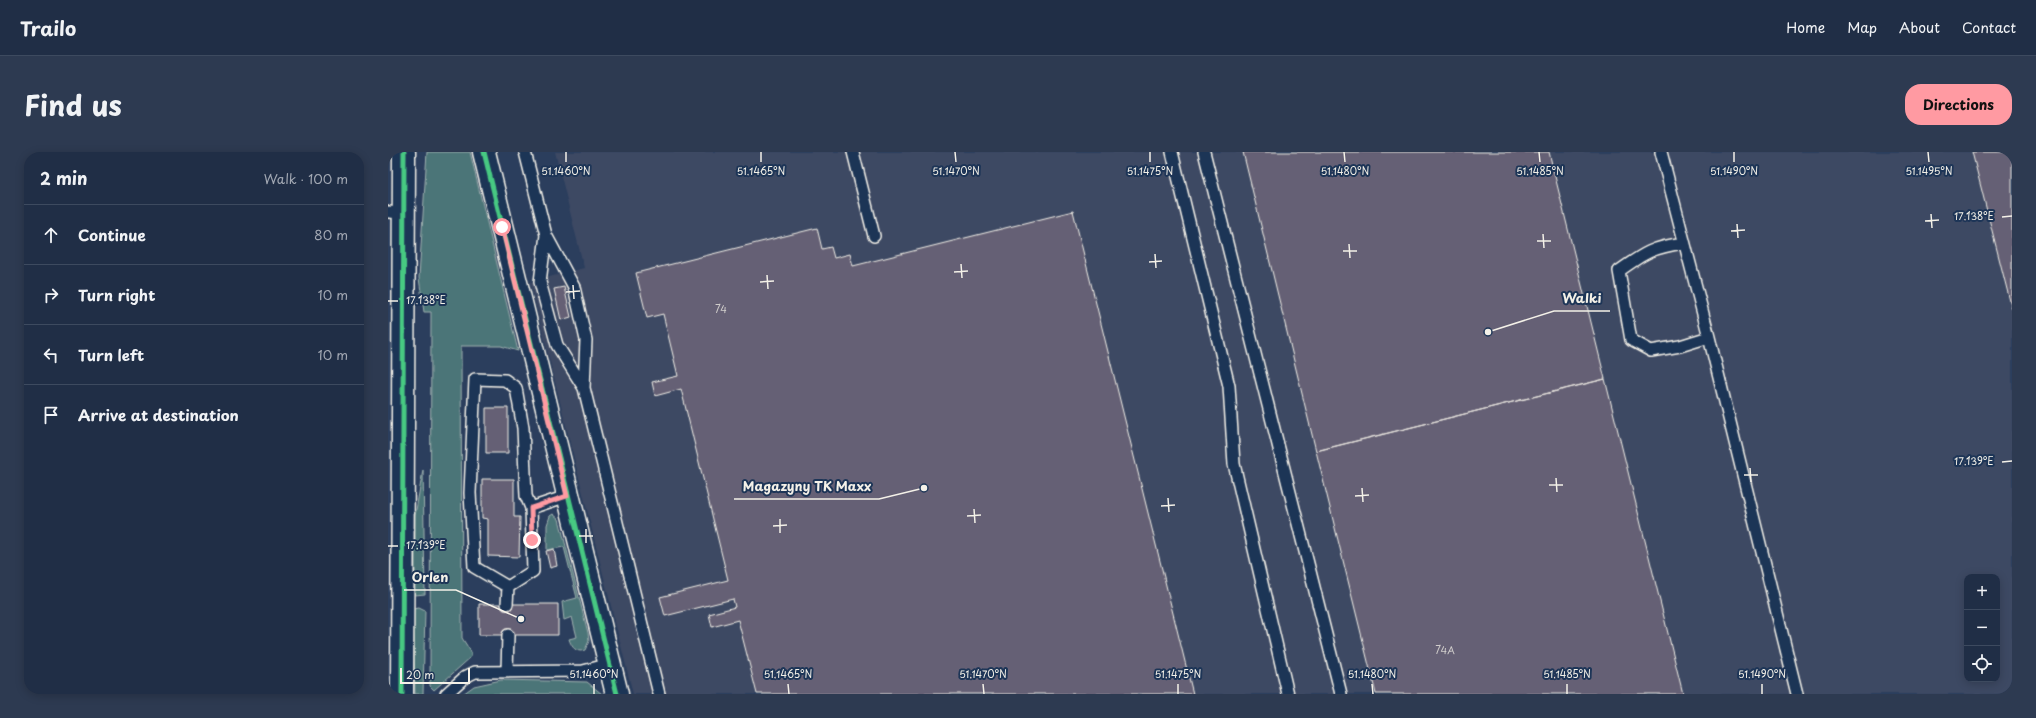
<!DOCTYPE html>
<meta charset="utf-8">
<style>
:root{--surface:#202e46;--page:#2d3a51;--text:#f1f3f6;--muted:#a2a8b3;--line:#3d4a5f;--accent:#ff9aa2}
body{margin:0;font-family:"Playpen Sans",sans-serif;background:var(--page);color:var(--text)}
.controls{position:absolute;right:12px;bottom:12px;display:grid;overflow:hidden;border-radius:8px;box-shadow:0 2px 10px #0003}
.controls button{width:36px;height:36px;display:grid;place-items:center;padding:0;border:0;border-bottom:1px solid var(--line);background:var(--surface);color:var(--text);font:20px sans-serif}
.scale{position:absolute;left:12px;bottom:10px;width:70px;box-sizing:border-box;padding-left:4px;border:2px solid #f4f1e8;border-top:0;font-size:11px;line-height:14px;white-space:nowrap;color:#f4f1e8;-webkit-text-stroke:3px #1d3557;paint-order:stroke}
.stop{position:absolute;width:12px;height:12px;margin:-9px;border:3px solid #ff9aa2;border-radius:50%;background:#fff}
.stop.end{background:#ff9aa2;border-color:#fff;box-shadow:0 1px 4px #0008}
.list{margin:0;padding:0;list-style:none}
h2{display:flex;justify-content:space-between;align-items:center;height:52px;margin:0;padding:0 16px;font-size:17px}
h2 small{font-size:13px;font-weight:400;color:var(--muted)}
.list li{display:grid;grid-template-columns:26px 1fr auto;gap:12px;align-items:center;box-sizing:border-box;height:60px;padding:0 16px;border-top:1px solid var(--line)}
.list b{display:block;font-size:15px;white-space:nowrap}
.list em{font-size:13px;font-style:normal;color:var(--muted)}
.icon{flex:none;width:22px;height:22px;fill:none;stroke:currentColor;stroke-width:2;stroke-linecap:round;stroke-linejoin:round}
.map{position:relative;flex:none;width:1624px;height:542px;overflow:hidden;border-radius:16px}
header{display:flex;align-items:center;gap:24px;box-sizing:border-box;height:56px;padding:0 20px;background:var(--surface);border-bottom:1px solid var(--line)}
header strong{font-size:19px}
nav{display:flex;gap:22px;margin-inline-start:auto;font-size:14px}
.intro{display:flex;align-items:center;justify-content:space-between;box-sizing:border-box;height:96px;padding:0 24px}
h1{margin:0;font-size:28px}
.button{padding:10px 18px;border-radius:16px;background:var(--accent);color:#111;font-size:14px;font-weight:700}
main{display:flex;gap:24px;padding:0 24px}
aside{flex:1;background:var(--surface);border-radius:16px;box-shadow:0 2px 10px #0003}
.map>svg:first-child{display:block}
.built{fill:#3c4864;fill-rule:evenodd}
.green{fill:#4c7478;stroke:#a0b2b0}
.building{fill:#656075;stroke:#f4f1e8}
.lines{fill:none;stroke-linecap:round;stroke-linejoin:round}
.lane-casing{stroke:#f4f1e8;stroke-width:14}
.street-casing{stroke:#f4f1e8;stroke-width:25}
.secondary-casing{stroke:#f4f1e8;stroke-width:25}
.lane{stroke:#1d3557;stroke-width:11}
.street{stroke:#1d3557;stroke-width:22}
.secondary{stroke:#1d3557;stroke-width:22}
.cycleway-casing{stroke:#1d3557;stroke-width:8}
.cycleway{stroke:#46c982;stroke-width:5}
.route{stroke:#ff9aa2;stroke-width:5}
.ticks{fill:none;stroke:#f4f1e8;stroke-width:1.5}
.labels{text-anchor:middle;stroke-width:4;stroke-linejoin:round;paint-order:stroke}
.number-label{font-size:10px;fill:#d0cdcb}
.ticks-label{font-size:10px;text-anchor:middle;fill:#f4f1e8;stroke:#1d3557;stroke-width:4;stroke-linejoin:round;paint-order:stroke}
.leader{fill:none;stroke:#f4f1e8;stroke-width:1.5}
.callout-dot{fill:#f4f1e8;stroke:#1d3557;stroke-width:1.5}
.callout-label{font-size:13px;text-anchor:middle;font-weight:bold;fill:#f4f1e8;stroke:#1d3557;stroke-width:4;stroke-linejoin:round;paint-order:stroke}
</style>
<header>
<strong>Trailo</strong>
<nav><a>Home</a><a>Map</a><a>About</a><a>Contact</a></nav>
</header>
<div class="intro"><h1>Find us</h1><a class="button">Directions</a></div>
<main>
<aside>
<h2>2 min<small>Walk · 100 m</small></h2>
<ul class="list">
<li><svg class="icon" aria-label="ahead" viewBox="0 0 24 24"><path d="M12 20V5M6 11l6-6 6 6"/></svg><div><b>Continue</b></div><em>80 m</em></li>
<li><svg class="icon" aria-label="right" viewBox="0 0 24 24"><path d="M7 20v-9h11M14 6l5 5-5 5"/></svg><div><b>Turn right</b></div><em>10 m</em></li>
<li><svg class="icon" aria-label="left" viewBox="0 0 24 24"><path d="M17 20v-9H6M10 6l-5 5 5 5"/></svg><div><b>Turn left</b></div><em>10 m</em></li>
<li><svg class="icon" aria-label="arrive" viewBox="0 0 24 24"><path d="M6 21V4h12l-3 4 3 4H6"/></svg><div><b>Arrive at destination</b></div></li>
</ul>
</aside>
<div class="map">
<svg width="1624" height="542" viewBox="0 0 1624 542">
<rect width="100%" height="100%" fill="#2b3e5d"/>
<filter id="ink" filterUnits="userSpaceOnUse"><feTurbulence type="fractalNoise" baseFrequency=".025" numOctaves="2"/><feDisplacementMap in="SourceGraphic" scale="8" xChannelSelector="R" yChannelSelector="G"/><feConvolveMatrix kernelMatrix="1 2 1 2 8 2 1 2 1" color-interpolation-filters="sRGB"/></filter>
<g filter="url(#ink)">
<path class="built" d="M167 0H1624V542H245L142 130 196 116ZM1579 425H1609V527H1579Z"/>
<path class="green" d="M39 0H82L130 199 113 194H73L74 486 83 500V505L46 538 42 534 43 160H36L31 126Z
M35 318 37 442 27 443V364Z
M165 362 171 367 200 481 201 489 197 498 193 499C186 499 183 493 181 487L189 485 184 465 176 468 174 450 189 446 176 395 159 398V373L162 364Z
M31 456 37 459 35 542H27L25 457Z
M113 528 199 530 214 542H75L86 534Z"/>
<path class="building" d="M855 0H1161L1217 227 928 299Z
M1584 0H1624V157Z
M685 59 805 542H369L350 468 324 475 321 462 347 455 345 447 277 464 272 445 340 428 293 237 267 244 264 230 290 224 275 162 259 166 248 121 429 76 434 97 443 95 446 106 462 102 465 114Z
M176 135 183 165 173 168 166 137Z
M1217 227 1295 542H988L928 299Z
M98 256H120V301H98Z
M94 327H126V365H132L131 405 100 404V367L94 366Z
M166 397 169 414 162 416 158 399Z
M91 452H170V483H91Z"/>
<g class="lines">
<defs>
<path id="lane" d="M137 0 158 83 186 135 198 188 196 236 271 542
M465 0 486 84
M784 0 841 234 846 312 900 542
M816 0 953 542
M1273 0 1321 185 1292 194 1263 199 1243 188 1231 119C1256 101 1265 95 1296 91
M0 60 17 61
M158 83 152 130 169 193 196 236
M1321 185 1409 542
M120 435 86 415 82 341 87 227 117 228 128 236 135 276 138 344 143 356
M119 452 120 435 145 419 143 356 179 344
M119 519 120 483
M58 542 77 525 87 520 195 519 222 512"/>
<path id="street" d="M96 0 229 542"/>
<path id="secondary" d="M14 542 16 0"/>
</defs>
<use href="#lane" class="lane-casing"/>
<use href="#street" class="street-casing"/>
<use href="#secondary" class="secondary-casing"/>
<use href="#lane" class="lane"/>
<use href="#street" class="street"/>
<use href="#secondary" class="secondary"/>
<defs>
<path id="cycleway" d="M96 0 229 542
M14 542 16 0"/>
</defs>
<use href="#cycleway" class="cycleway-casing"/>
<use href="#cycleway" class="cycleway"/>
</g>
</g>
<g class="lines" filter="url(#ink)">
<path class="route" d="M114 75 179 344 143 356 144 388"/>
</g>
<path class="ticks" d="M178 0V10M373 0V10M567 0 568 10M762 0V10M956 0 957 10M1151 0 1152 10M1346 0V10M1540 0 1541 10M1543 62 1544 76M1614 65 1624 64M1537 69 1551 68M1349 72 1350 86M1343 79 1357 78M1155 82 1156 96M1149 89H1163M961 92 962 106M955 99H969M767 102 768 116M761 110 774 109M573 112 574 126M566 120 580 119M379 123 380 137M372 130 386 129M185 133 186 147M178 140 192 139M0 149H10M1614 310 1624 309M1362 316 1363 330M1356 323H1370M1168 326 1169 340M1161 333H1175M974 336 975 350M967 344 981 343M780 346 781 360M773 354 787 353M586 357 587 371M579 364 593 363M392 367V381M385 374 399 373M198 377V391M191 384H205M0 394H10M206 532V542M400 532 401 542M595 532 596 542M790 532V542M984 532 985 542M1179 532V542M1374 532V542"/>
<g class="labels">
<g class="number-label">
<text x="333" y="161">74</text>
<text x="1057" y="502">74A</text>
</g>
</g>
<g class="ticks-label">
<text x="178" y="23">51.1460°N</text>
<text x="373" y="23">51.1465°N</text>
<text x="568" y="23">51.1470°N</text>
<text x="762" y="23">51.1475°N</text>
<text x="957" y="23">51.1480°N</text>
<text x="1152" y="23">51.1485°N</text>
<text x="1346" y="23">51.1490°N</text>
<text x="1541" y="23">51.1495°N</text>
<text x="1586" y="68">17.138°E</text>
<text x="38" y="152">17.138°E</text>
<text x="1586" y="313">17.139°E</text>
<text x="38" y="397">17.139°E</text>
<text x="206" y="526">51.1460°N</text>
<text x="400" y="526">51.1465°N</text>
<text x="595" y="526">51.1470°N</text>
<text x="790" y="526">51.1475°N</text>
<text x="984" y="526">51.1480°N</text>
<text x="1179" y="526">51.1485°N</text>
<text x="1374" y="526">51.1490°N</text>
</g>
<path class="leader" d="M1100 180L1166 159H1222M536 336L491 347H346M133 467L68 438H16"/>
<g class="callout-dot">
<circle cx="1100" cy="180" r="4"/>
<circle cx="536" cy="336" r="4"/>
<circle cx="133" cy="467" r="4"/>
</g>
<g class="callout-label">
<text x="1194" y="151">Walki</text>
<text x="419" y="339">Magazyny TK Maxx</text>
<text x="42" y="430">Orlen</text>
</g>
</svg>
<div class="controls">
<button>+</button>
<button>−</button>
<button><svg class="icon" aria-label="locate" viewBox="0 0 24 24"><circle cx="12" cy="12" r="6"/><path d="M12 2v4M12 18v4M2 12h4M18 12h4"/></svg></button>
</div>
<div class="scale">20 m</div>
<div class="stop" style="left:114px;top:75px"></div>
<div class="stop end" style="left:144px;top:388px"></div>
</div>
</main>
